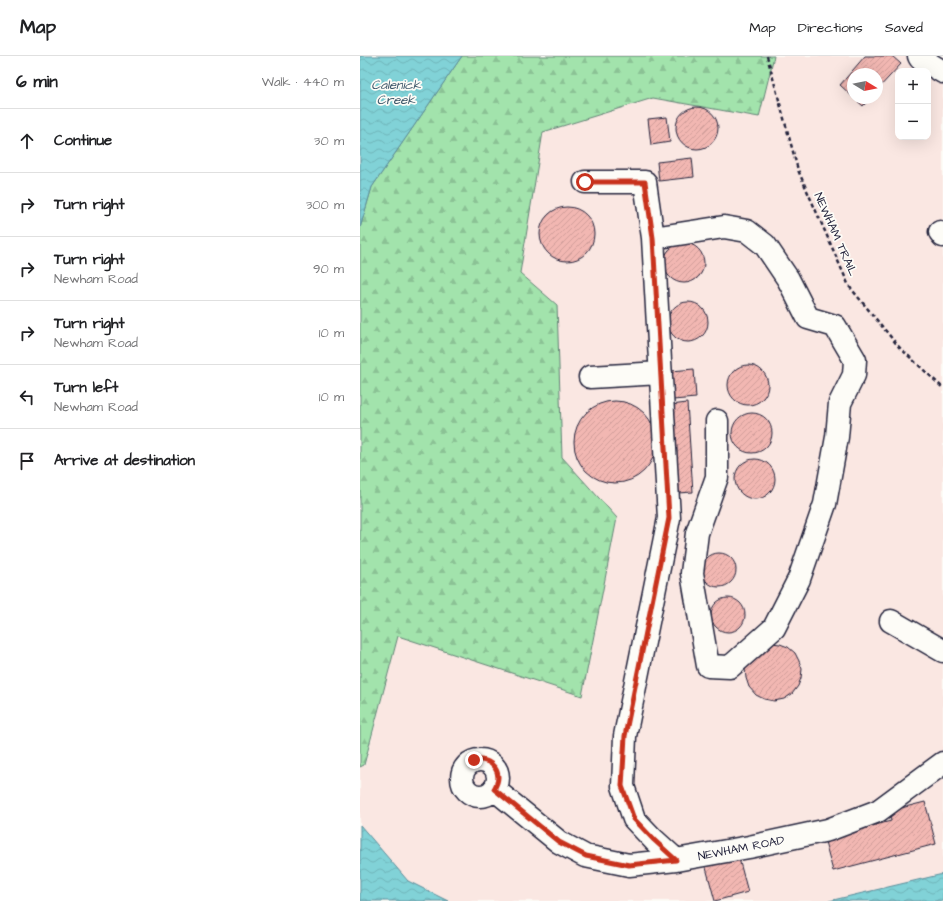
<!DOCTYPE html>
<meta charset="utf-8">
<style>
:root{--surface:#fff;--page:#f2f2f2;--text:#202124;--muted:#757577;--line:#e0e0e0}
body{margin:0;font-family:"Architects Daughter",sans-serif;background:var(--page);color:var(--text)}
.controls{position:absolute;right:12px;top:12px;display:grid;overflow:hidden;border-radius:8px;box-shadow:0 4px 16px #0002}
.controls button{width:36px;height:36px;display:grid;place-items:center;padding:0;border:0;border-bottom:1px solid var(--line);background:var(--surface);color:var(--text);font:20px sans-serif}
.compass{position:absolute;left:487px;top:12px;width:36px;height:36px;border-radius:50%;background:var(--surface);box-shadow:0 4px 16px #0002;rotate:100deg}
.stop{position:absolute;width:12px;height:12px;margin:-9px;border:3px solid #c8321e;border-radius:50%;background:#fff}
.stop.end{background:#c8321e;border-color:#fff;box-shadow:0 1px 4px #0008}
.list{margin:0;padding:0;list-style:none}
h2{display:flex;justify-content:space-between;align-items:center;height:52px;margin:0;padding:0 16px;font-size:17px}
h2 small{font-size:13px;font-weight:400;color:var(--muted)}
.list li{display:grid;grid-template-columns:26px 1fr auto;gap:12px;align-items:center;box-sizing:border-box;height:64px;padding:0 16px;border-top:1px solid var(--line)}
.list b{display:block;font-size:15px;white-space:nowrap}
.list p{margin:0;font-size:13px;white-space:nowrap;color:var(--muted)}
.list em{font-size:13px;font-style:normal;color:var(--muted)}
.icon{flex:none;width:22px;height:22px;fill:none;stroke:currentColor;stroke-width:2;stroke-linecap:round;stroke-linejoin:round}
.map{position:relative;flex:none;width:583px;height:845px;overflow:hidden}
header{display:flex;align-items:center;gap:24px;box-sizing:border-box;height:56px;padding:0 20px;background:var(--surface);border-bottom:1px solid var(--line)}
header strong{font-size:19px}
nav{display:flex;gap:22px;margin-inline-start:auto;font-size:14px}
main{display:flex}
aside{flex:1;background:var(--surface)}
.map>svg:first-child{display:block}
.built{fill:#fae7e2;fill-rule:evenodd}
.forest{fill:url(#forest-firs);stroke:#628274}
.water{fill:url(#water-waves);stroke:#5b8c99}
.building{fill:url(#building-hatch);stroke:#22223b}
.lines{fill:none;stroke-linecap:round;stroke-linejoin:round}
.minor-casing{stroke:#22223b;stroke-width:25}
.path{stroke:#22223b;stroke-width:2.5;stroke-dasharray:4 3;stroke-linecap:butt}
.minor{stroke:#fdfcf7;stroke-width:22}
.route{stroke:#c8321e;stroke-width:5}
.labels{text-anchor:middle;stroke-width:3.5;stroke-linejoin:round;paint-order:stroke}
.street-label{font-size:12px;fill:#22223b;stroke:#fdfcf7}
.water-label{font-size:13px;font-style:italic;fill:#3e576a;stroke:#fdfcf7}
</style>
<header>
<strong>Map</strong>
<nav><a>Map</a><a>Directions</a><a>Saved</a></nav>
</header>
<main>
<aside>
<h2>6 min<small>Walk · 440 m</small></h2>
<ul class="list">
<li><svg class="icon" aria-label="ahead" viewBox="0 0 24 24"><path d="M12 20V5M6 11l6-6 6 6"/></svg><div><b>Continue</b></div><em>30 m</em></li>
<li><svg class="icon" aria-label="right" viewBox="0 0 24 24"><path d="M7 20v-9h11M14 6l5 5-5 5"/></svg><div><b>Turn right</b></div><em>300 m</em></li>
<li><svg class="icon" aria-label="right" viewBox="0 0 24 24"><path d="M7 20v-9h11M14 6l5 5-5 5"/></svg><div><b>Turn right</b><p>Newham Road</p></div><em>90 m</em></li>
<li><svg class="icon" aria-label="right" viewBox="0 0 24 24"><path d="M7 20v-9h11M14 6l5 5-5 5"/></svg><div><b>Turn right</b><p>Newham Road</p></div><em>10 m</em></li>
<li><svg class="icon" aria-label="left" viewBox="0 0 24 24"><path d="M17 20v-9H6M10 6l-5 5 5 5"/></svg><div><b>Turn left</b><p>Newham Road</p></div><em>10 m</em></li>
<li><svg class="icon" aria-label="arrive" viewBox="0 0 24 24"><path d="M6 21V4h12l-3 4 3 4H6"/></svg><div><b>Arrive at destination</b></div></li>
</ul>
</aside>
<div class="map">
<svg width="583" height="845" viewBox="0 0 583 845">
<defs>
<pattern id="forest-firs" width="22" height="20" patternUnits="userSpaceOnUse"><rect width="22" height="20" fill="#a2e3ac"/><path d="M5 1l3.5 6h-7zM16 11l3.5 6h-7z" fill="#8bc295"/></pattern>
<pattern id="water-waves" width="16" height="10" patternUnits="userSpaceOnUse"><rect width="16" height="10" fill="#81d2d7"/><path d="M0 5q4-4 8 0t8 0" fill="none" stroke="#6fb4b9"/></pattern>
<pattern id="building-hatch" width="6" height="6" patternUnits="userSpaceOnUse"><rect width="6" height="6" fill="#f2b7b2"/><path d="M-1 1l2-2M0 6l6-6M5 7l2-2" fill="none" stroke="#cf9d9a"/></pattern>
</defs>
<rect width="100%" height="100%" fill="#fdfcf7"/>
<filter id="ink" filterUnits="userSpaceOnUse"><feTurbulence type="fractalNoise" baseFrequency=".025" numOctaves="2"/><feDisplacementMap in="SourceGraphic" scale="8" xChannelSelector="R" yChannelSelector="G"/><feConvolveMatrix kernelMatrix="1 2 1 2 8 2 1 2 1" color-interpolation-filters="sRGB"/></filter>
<g filter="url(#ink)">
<path class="built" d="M414 0H583V818L469 845H88L48 825 0 769V711L5 709 38 580 222 640 257 462 202 401 197 249 160 217 183 76 293 42 399 61ZM538 15H568V81H538ZM493 18H517V42H493Z"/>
<path class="forest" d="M102 0H414L399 61 293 42 183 76 160 217 197 249 202 401 257 462 222 640 38 580 4 709 0 711V172L12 131Z"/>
<path class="water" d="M0 0H102L12 131 0 172Z
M0 769 48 825 88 845H0Z
M583 818V845H469Z"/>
<path class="building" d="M505 0H532L541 8 517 34V18H493V41L480 29Z
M494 42H510L503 50Z
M316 72a21 21 0 1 1 42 0a21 21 0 1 1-42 0Z
M307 61 310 86 291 89 288 63Z
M332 102 334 121 299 125 297 106Z
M180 178a27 27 0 1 1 54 0a27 27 0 1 1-54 0Z
M304 207a20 20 0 1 1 40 0a20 20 0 1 1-40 0Z
M308 266a20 20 0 1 1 40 0a20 20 0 1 1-40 0Z
M368 329a20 20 0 1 1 40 0a20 20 0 1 1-40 0Z
M334 313 336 342 313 344 311 315Z
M214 386a41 41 0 1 1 82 0a41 41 0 1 1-82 0Z
M327 347 333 436 318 437 311 349Z
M372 377a20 20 0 1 1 40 0a20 20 0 1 1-40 0Z
M375 423a20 20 0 1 1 40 0a20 20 0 1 1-40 0Z
M342 514a17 17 0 1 1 34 0a17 17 0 1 1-34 0Z
M351 559a17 17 0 1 1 34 0a17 17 0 1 1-34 0Z
M411 587 420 588 428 591 435 597 439 605 442 613 441 622 438 630 432 638 424 643 414 645 404 643 396 639 389 631 386 622 385 613 388 603Z
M565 746 576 788 473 815 464 782 531 765 529 755Z
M378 799 388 836 355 845 345 808Z"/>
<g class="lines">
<defs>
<path id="minor" d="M559 0 560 2 583 16
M225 126H285L293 182
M580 176 583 180
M230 321 301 317
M531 565 583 595
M102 722a18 18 0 1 1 36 0a18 18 0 1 1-36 0Z
M134 733 199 786 225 800 269 809 316 804 389 791 468 774 518 755 583 707
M316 804 294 784 274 763 263 730 265 680 309 462 293 182 364 171 387 175 405 189 428 223 448 262 475 270 495 304 494 319 480 347 477 381 465 448 439 523 414 572 370 611 348 610 332 517 337 477 357 421V365"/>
</defs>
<use href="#minor" class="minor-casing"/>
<path class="path" d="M407 0 438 114 489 230 539 291 583 332"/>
<use href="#minor" class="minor"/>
</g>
</g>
<g class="lines" filter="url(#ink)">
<path class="route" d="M114 704C133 702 144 717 134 733L199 786 226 800 269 809 316 804 294 784 274 763 262 730 265 680 309 462 293 182 285 126H225"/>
</g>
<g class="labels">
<g class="street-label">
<text transform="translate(476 178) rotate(66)" y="4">NEWHAM TRAIL</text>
<text transform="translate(381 792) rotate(-11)" y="4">NEWHAM ROAD</text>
</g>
<g class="water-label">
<text x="36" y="33">Calenick<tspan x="36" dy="15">Creek</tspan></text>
</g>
</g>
</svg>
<div class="controls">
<button>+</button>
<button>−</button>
</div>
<svg class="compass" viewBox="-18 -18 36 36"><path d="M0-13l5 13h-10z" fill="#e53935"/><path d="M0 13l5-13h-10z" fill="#757577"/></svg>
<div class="stop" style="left:225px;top:126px"></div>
<div class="stop end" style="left:114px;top:704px"></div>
</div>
</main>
